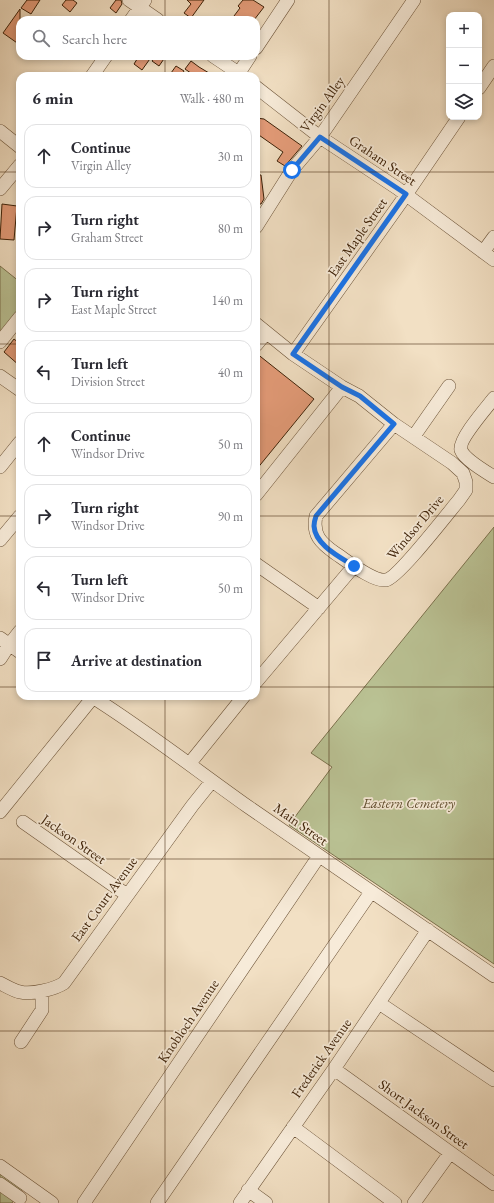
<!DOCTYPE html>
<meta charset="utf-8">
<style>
:root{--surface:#fff;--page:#f2f2f3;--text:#2b2b33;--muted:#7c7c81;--line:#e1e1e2}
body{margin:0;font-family:"EB Garamond",serif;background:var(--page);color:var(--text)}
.controls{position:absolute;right:12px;top:12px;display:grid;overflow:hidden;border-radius:8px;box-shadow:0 2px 6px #0003}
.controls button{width:36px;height:36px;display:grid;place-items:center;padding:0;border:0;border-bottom:1px solid var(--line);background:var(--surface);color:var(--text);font:20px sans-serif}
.stop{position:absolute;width:12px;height:12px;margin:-9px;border:3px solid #1a73e8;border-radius:50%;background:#fff}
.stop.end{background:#1a73e8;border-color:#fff;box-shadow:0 1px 4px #0008}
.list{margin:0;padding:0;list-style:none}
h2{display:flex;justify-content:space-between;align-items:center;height:52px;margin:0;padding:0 16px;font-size:17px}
h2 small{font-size:13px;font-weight:400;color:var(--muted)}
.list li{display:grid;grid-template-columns:26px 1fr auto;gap:12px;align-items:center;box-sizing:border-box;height:64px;margin:0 8px 8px;padding:0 8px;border:1px solid var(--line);border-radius:12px}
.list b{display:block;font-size:15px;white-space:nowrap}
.list p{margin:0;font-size:13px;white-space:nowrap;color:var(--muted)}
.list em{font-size:13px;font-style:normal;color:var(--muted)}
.icon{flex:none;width:22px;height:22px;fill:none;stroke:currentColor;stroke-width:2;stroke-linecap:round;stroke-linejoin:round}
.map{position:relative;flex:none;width:494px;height:1203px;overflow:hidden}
.search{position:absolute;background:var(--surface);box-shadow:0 2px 6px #0003;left:16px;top:16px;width:244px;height:44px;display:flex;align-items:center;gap:10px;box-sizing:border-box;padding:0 14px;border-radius:12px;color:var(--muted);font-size:15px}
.panel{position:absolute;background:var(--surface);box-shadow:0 2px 6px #0003;left:16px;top:72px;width:244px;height:628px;border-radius:12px}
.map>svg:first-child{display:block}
.green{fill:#bac294;stroke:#7c724e}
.building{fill:#e59c79;stroke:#3e2208}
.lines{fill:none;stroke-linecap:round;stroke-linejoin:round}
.minor-casing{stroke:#6b5237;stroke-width:14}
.minor{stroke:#f7ebd9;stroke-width:13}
.route{stroke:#1a73e8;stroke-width:5}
.grid{fill:none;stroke:#3e2208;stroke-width:1;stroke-opacity:0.55}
.labels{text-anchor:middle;stroke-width:3.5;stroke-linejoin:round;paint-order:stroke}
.street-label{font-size:14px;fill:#3e2208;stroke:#f7ebd9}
.park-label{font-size:14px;font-style:italic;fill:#5d4a2b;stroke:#f7ebd9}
</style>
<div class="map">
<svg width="494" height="1203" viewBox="0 0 494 1203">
<rect width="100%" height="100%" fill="#f2e0c4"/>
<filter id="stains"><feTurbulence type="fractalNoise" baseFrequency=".005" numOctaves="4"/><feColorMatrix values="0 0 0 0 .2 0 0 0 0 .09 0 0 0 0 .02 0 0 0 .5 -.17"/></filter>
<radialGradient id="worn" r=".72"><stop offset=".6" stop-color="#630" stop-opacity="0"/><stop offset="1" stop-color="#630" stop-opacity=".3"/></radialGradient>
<path class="green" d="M0 266 20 282V309L0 335Z
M494 527V964L289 825 332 767 311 753Z
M0 1174 22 1189 12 1203H0Z"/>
<path class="building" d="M27 0H40L31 14 21 8Z
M66 0H73L77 3 70 12 62 5Z
M116 0H121L122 4 116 13 110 8Z
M187 0H204L191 18 184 13 191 4Z
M243 0H253L264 7 254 20H231L240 8 238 6Z
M20 9V45L3 33Z
M139 56H152L142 70 134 64Z
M156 56H166L159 66 152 61Z
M191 61 199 67 214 76H195L185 69Z
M176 66 184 71 181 76H175L171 73Z
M256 118 264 119 302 146 285 166 277 161 283 152 256 133Z
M256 175H261L264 199 261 204H256Z
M2 204 17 206 14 240 0 239Z
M14 339 20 344V366L4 352Z
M256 353 314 399 256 470Z"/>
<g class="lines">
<defs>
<path id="minor" d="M129 0 158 20
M131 20 145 0
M256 48 288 0
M213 56 243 76
M92 76 106 56
M237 76 250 56
M256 87 320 137 397 188 494 260
M479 88 494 66
M0 131 20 147
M0 189 20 165
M256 227 292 170 320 137 414 0
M483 252 494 237
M256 324 293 354 342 387 359 396 394 424 452 463 463 473 466 482V490L459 500C448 513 398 578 386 580 373 582 346 560 335 553 321 543 312 535 316 516L394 424
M0 342 20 317
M256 345 266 333
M293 354 401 202 459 117
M0 376 20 390
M494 398C487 407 458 440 461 450 464 459 486 472 494 477
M414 436 449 386
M0 467 20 442
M256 495 342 387
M0 540 20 516
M256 564 319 608
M0 638 20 652
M0 659 9 645 20 631
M256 682 354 566
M91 696C145 730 195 769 247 806 329 863 412 919 494 976
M190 763 244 696
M0 812 94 696
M23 822 127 895
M0 983C6 986 14 991 20 992 31 995 55 989 64 983L192 806 212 781
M379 1003 494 1080
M21 1042 42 1010V991
M334 1069 494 1184
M293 1127 395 1203
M0 1166 52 1203
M0 1184 20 1198
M248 1190 266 1203
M84 1203 319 856
M157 1203 371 892
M240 1203 334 1069 428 930
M414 1203 450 1153"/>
</defs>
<use href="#minor" class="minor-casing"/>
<use href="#minor" class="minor"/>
</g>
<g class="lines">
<path class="route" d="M292 170 320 137 406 194 293 354 342 387 360 396 394 424 316 516C315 519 314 523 314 526 315 545 340 557 354 566"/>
</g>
<path class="grid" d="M165 0V20M329 0V1203M165 56V76M0 172H20M256 172H494M0 344H20M256 344H494M0 516H20M256 516H494M0 687H20M256 687H494M165 696V1203M0 859H494M0 1031H494"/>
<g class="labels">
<g class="street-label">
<text transform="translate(322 104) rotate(-54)" y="5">Virgin Alley</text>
<text transform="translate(383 160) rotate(34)" y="5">Graham Street</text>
<text transform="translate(357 237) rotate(-55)" y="5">East Maple Street</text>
<text transform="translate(415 527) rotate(-50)" y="5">Windsor Drive</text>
<text transform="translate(301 824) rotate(35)" y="5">Main Street</text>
<text transform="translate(74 839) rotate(35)" y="5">Jackson Street</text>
<text transform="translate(104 899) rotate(-54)" y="5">East Court Avenue</text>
<text transform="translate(188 1021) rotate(-56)" y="5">Knobloch Avenue</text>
<text transform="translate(321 1058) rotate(-55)" y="5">Frederick Avenue</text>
<text transform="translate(424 1114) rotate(36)" y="5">Short Jackson Street</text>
</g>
<g class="park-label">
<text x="409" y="808">Eastern Cemetery</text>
</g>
</g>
<rect width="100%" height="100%" filter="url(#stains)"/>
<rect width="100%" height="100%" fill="url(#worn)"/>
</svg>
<div class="controls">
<button>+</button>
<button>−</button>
<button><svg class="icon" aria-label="layers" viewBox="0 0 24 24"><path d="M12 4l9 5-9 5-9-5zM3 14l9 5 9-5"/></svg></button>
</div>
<div class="stop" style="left:292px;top:170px"></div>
<div class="stop end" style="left:354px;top:566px"></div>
<div class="search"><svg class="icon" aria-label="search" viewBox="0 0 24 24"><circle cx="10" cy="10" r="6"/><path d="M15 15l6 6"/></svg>Search here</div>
<section class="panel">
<h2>6 min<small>Walk · 480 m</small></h2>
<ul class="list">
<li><svg class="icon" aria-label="ahead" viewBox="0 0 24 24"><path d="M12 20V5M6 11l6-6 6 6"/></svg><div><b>Continue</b><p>Virgin Alley</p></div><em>30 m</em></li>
<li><svg class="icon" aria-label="right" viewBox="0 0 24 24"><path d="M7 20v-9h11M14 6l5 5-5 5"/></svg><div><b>Turn right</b><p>Graham Street</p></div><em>80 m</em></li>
<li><svg class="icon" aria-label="right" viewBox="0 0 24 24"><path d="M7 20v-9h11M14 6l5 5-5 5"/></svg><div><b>Turn right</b><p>East Maple Street</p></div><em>140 m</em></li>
<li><svg class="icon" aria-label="left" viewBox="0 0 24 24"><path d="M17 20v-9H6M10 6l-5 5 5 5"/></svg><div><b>Turn left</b><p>Division Street</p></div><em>40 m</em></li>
<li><svg class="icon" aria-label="ahead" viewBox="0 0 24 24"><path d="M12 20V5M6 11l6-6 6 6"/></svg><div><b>Continue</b><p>Windsor Drive</p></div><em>50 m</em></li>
<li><svg class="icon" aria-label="right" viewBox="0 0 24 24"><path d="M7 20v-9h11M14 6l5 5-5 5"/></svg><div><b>Turn right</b><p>Windsor Drive</p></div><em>90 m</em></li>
<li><svg class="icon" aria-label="left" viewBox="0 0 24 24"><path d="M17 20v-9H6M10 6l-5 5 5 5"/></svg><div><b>Turn left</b><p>Windsor Drive</p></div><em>50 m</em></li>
<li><svg class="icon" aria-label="arrive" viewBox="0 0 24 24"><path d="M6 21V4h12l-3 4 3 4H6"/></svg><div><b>Arrive at destination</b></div></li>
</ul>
</section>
</div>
